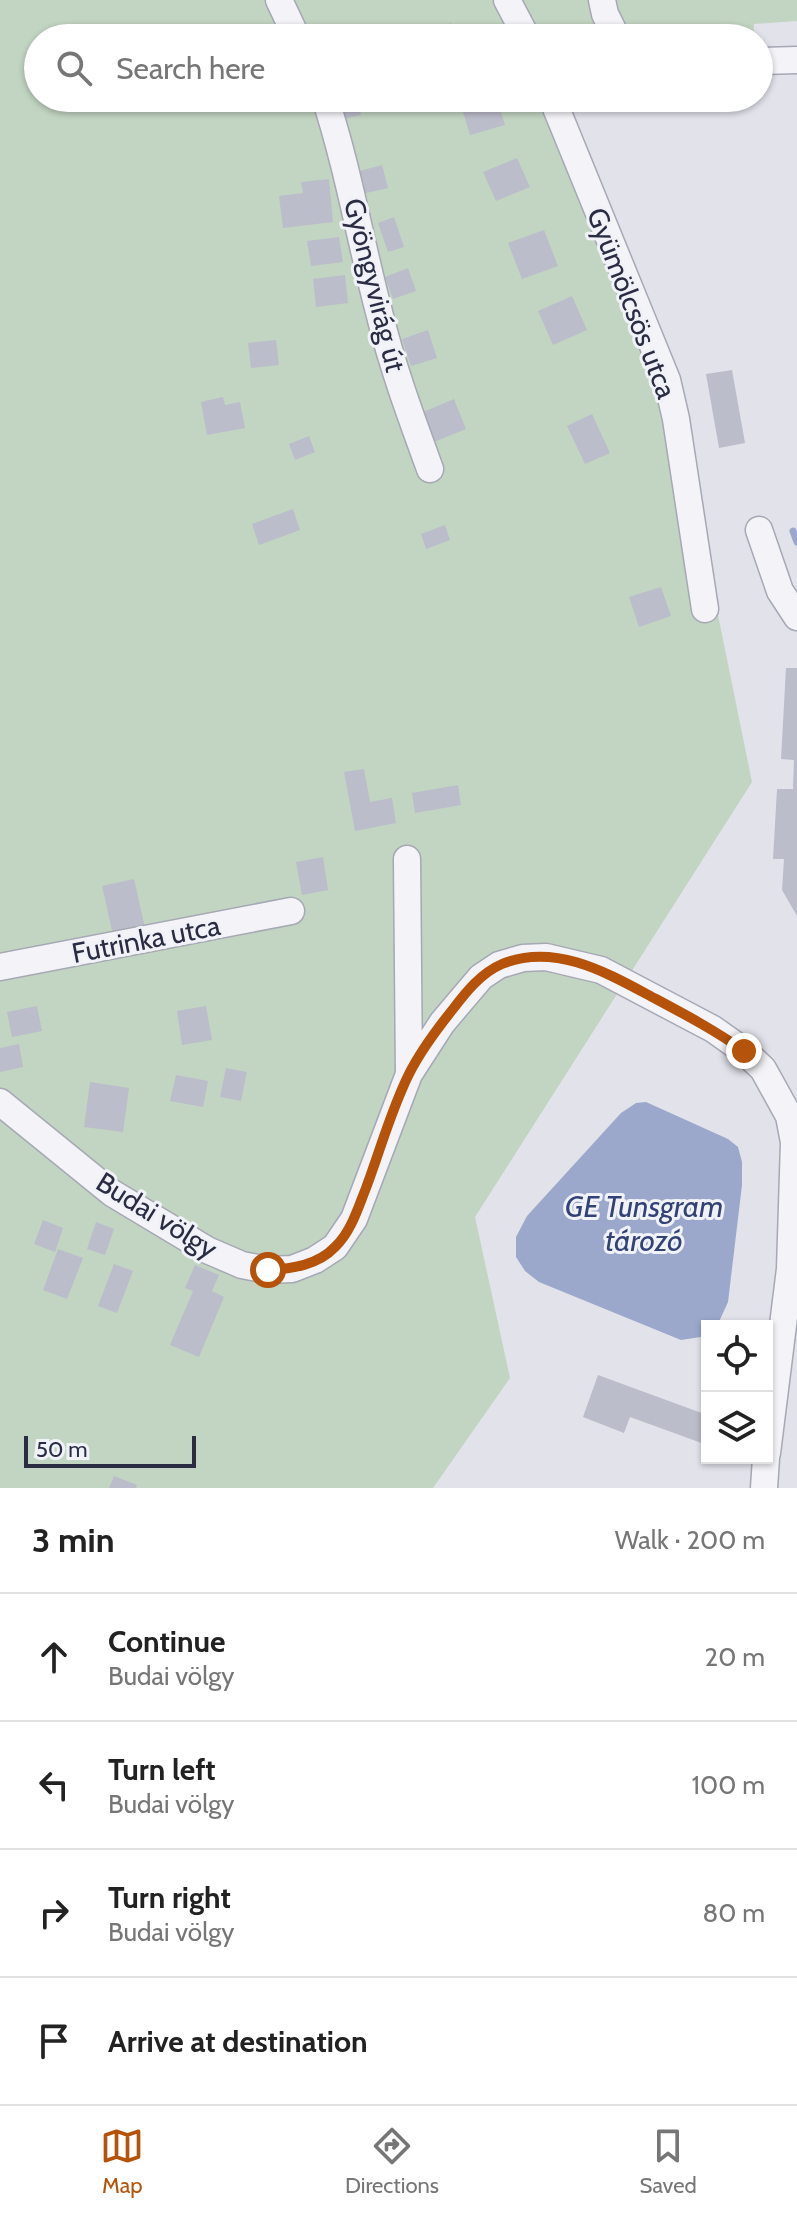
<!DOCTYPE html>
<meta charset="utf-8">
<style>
:root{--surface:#fff;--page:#f6f6f6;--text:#222;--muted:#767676;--line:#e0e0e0;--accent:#b45309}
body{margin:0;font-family:Cabin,sans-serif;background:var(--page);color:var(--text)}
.controls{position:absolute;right:24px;bottom:24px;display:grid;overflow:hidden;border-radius:0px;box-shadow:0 2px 6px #0004}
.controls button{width:72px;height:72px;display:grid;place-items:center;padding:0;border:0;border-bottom:2px solid var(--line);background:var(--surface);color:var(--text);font:40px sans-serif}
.scale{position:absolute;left:24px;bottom:20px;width:172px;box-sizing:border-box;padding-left:8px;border:4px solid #292c42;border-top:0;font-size:22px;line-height:28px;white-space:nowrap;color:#292c42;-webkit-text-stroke:6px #f0f2f7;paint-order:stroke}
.stop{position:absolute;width:24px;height:24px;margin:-18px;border:6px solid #b45309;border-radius:50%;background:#fff}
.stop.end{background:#b45309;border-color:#fff;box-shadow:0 2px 8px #0008}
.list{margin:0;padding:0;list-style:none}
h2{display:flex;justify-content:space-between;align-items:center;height:104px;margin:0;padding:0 32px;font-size:34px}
h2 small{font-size:26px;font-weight:400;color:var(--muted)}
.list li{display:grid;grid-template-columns:52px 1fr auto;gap:24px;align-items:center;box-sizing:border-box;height:128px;padding:0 32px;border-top:2px solid var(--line)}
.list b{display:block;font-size:30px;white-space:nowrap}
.list p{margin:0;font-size:26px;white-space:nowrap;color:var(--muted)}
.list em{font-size:26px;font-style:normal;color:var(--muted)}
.icon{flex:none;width:44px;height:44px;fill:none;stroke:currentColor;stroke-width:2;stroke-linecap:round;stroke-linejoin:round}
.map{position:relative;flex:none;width:797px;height:1488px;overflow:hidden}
.search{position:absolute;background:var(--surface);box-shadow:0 2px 6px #0004;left:24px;right:24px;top:24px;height:88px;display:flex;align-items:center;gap:20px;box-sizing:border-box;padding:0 28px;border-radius:44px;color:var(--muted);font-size:30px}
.sheet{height:616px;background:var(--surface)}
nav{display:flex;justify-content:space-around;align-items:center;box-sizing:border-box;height:112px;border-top:2px solid var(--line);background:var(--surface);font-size:22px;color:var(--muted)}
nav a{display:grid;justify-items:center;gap:4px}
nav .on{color:var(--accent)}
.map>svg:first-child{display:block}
.green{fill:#c2d4c2}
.water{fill:#9ba8cb}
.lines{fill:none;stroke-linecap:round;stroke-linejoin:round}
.stream{stroke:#9ba8cb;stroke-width:7}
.building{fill:#bbbdca}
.minor-casing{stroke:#a6a8b4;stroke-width:29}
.minor{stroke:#f4f4f8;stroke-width:26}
.route{stroke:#b45309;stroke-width:10}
.labels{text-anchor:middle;stroke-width:6;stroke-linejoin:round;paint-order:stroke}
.street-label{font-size:28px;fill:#292c42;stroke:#f0f2f7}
.water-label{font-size:30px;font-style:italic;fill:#324277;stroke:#f0f2f7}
</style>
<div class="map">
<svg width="797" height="1488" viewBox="0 0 797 1488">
<rect width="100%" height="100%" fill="#e1e2ea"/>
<path class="green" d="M0 0H797V21L754 24 753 38H38V98H560L695 502 752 782 475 1217 510 1378 433 1488H0Z"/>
<path class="water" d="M646 1102 728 1139 738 1147 742 1162V1185L728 1302 717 1326H707V1336L681 1340 539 1282 525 1271 516 1257V1237L527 1216 621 1113 636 1103Z"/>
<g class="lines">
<path class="stream" d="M793 531 797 542"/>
</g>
<path class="building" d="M451 23 457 38H411Z
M358 98 361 115 344 119 340 101Z
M482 98H497L505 125 470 135 461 105Z
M517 158 530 187 496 201 483 172Z
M382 165 388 188 362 194 356 172Z
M329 179 333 222 283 228 279 196 303 193 301 182Z
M394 217 404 247 388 252 378 223Z
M544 230 558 266 522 279 508 243Z
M339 237 343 262 311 266 307 241Z
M408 268 416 291 393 299 385 277Z
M345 275 348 303 316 307 313 279Z
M572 296 587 330 553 345 538 311Z
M428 330 437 358 411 366 402 339Z
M276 340 279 365 251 368 248 343Z
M732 370 745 443 719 448 706 374Z
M223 397 225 405 240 402 245 428 207 435 201 402Z
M454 399 466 429 434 442 421 413Z
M592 414 610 453 585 464 567 426Z
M309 436 315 452 295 460 289 444Z
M293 509 300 530 259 545 252 524Z
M445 525 450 540 426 549 421 534Z
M661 587 671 616 639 627 629 597Z
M786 668H797V916L782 890 784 859H773L777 789H793L794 760 781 759Z
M364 769 370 802 392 798 396 823 355 831 344 772Z
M458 785 461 805 415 813 412 793Z
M323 857 328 890 302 895 296 862Z
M134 879 145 928 113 935 102 886Z
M37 1006 42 1031 12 1037 7 1012Z
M206 1006 212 1040 182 1045 177 1011Z
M19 1044 23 1067 0 1072V1048Z
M226 1068 247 1072 241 1101 220 1097Z
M176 1075 208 1081 203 1107 170 1101Z
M90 1082 129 1088 123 1132 84 1127Z
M43 1220 63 1228 55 1252 34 1244Z
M96 1222 114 1229 105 1255 87 1249Z
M58 1249 83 1258 67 1299 43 1290Z
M114 1264 133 1271 117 1313 98 1306Z
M195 1265 219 1275 212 1291 224 1297 199 1357 170 1345 193 1291 185 1288Z
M598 1375 707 1415V1445L630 1417 624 1433 583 1417Z
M114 1476 137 1485 136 1488H109Z"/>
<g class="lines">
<defs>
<path id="minor" d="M279 0 297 38
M507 0 527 38
M602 0 605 14 617 38
M759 61 797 60
M325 98C348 168 360 240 379 312 392 366 411 417 430 469
M552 98 667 380 676 419 705 609
M759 530 780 591 797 617
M407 859 409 1074
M0 967 291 911
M0 1102 112 1193 207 1250 242 1265 268 1270 292 1269 315 1260 335 1247 354 1219 409 1074 442 1023 481 977 499 965 523 958 546 957 601 970 713 1029 744 1051 763 1069 789 1116 794 1142 790 1269 767 1453
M764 1488 766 1458"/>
</defs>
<use href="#minor" class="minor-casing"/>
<use href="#minor" class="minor"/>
</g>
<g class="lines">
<path class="route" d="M268 1270C292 1269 318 1265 335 1247 351 1232 358 1208 366 1188 380 1151 391 1110 409 1074 420 1052 437 1029 453 1009 466 992 481 973 502 964 556 942 609 974 656 999 686 1015 716 1031 744 1051"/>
</g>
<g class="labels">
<g class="street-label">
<text transform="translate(375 285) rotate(76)" y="10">Gyöngyvirág út</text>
<text transform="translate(632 303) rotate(69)" y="10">Gyümölcsös utca</text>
<text transform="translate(146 939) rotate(-11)" y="10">Futrinka utca</text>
<text transform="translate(157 1215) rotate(32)" y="10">Budai völgy</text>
</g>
<g class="water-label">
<text x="644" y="1217">GE Tunsgram<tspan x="644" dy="34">tározó</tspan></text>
</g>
</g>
</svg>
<div class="controls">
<button><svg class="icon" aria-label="locate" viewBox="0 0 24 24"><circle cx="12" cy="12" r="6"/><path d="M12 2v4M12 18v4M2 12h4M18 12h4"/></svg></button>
<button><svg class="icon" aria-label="layers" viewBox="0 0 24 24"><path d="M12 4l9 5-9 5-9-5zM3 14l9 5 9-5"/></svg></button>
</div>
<div class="scale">50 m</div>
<div class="stop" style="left:268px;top:1270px"></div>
<div class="stop end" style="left:744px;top:1051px"></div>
<div class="search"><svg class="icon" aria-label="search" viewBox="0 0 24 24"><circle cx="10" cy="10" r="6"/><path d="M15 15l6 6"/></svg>Search here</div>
</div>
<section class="sheet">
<h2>3 min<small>Walk · 200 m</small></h2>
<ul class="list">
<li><svg class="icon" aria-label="ahead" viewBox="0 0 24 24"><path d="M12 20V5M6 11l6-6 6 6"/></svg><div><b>Continue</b><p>Budai völgy</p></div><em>20 m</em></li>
<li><svg class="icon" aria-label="left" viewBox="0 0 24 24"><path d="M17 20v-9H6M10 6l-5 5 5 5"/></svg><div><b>Turn left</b><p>Budai völgy</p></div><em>100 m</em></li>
<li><svg class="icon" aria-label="right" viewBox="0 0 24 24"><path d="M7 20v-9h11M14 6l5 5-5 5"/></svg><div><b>Turn right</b><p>Budai völgy</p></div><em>80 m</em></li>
<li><svg class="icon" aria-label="arrive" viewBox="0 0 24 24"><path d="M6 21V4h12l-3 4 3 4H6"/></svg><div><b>Arrive at destination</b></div></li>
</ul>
</section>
<nav>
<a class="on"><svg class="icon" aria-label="map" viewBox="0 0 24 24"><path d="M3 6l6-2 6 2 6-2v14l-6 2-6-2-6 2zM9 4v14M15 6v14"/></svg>Map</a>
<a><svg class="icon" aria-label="directions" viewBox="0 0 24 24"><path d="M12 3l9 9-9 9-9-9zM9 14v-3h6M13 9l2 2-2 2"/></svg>Directions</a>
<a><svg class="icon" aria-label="saved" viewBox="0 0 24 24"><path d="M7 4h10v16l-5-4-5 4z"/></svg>Saved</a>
</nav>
